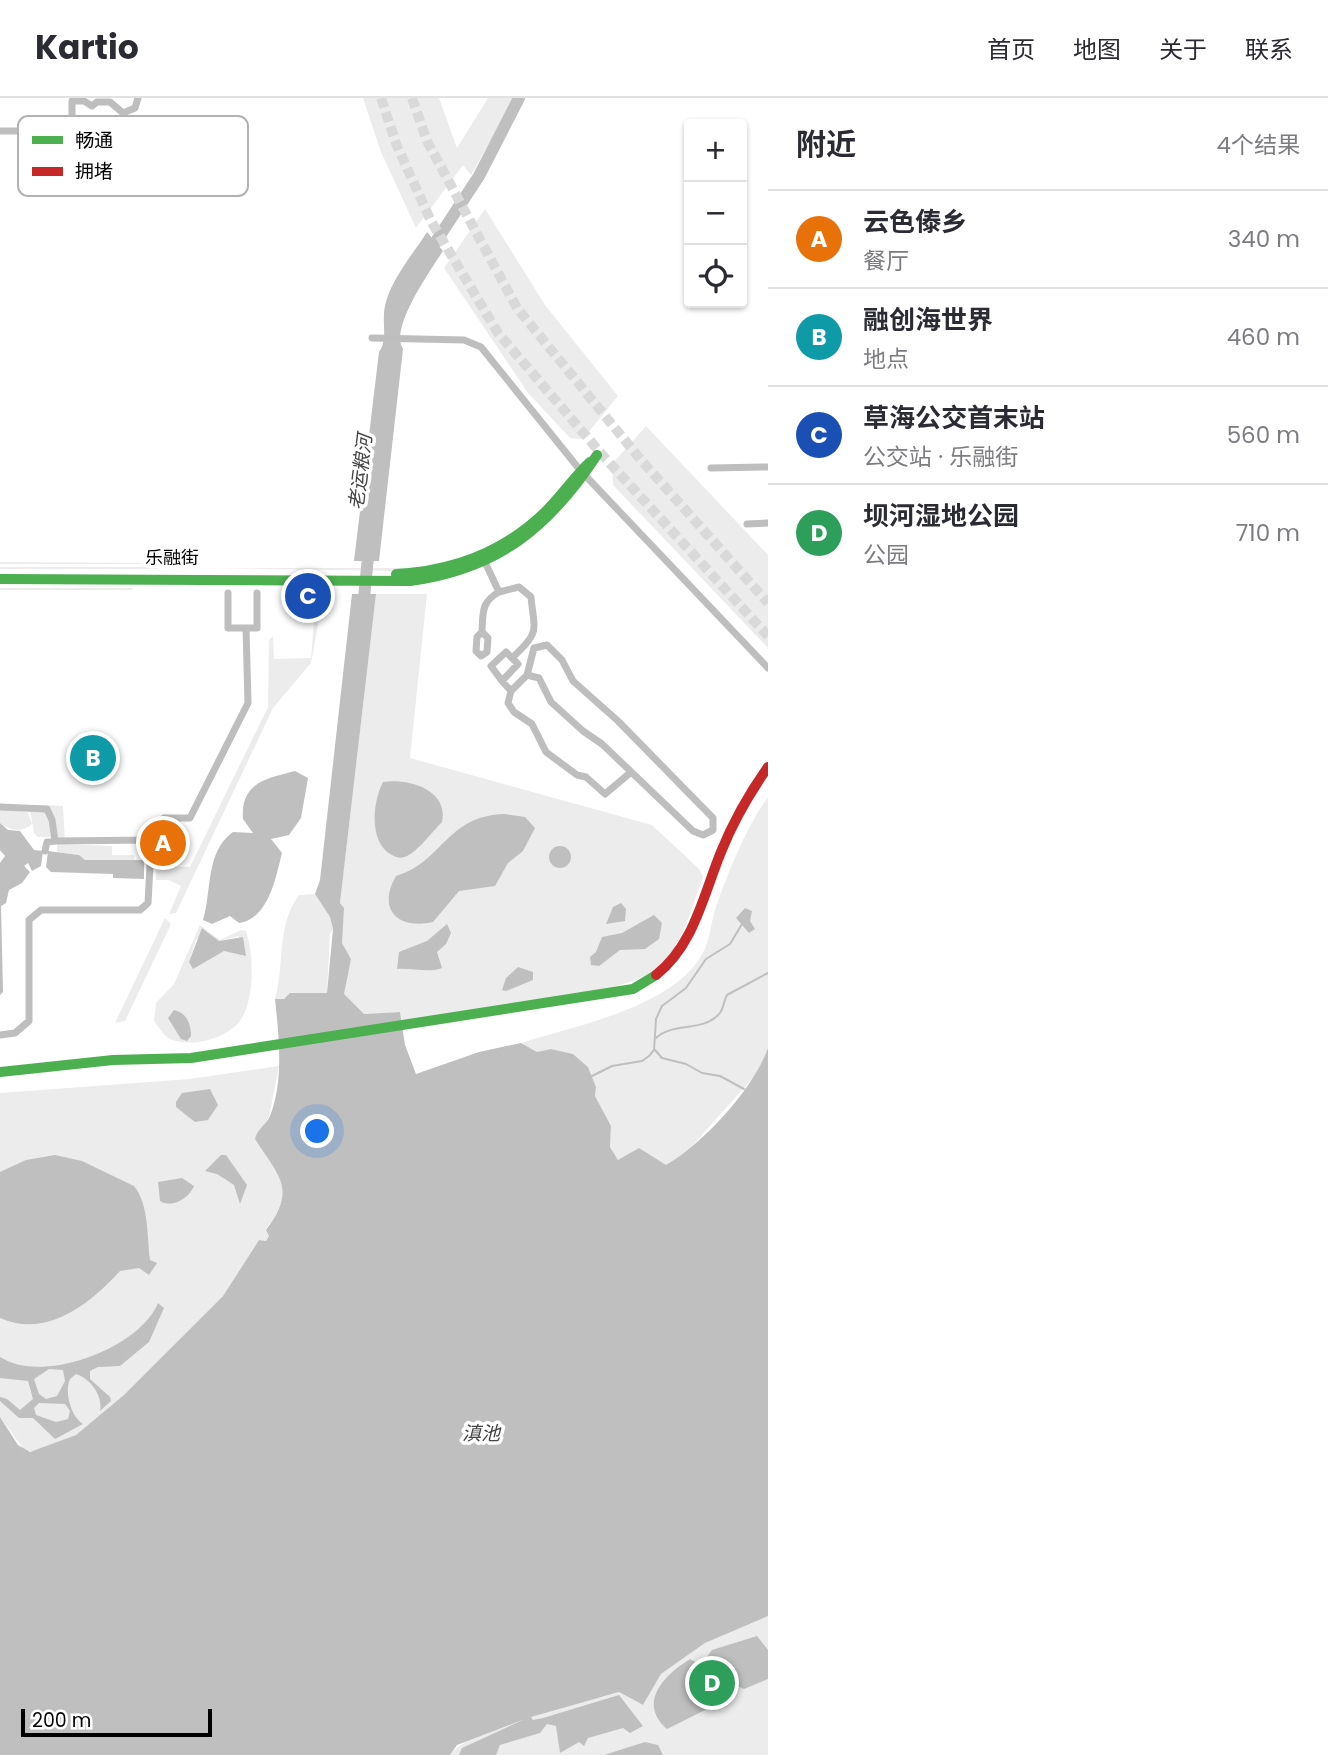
<!DOCTYPE html>
<html lang="zh">
<meta charset="utf-8">
<style>
:root{--surface:#fff;--page:#f2f2f3;--text:#2b2b33;--muted:#7c7c81;--line:#e1e1e2;--accent:#b45309}
body{margin:0;font-family:Poppins,"Noto Sans SC",sans-serif;background:var(--page);color:var(--text)}
.controls{position:absolute;right:21px;top:21px;display:grid;overflow:hidden;border-radius:7px;box-shadow:0 2px 5px #0004}
.controls button{width:63px;height:63px;display:grid;place-items:center;padding:0;border:0;border-bottom:2px solid var(--line);background:var(--surface);color:var(--text);font:35px sans-serif}
.scale{position:absolute;left:21px;bottom:18px;width:191px;box-sizing:border-box;padding-left:7px;border:4px solid #000;border-top:0;font-size:19px;line-height:24px;white-space:nowrap;color:#000;-webkit-text-stroke:5px #fff;paint-order:stroke}
.you{position:absolute;left:318px;top:1034px;width:24px;height:24px;margin:-18px;border:5px solid #fff;border-radius:50%;background:#1a73e8;box-shadow:0 0 0 10px #1a73e833}
.badge{display:grid;place-items:center;width:46px;height:46px;border-radius:50%;background:var(--accent);color:#fff;font-size:23px;font-weight:700}
.pin{position:absolute;translate:-50% -50%;border:4px solid #fff;box-shadow:0 2px 7px #0006}
.list{margin:0;padding:0;list-style:none}
h2{display:flex;justify-content:space-between;align-items:center;height:91px;margin:0;padding:0 28px;font-size:30px}
h2 small{font-size:23px;font-weight:400;color:var(--muted)}
.list li{display:grid;grid-template-columns:46px 1fr auto;gap:21px;align-items:center;box-sizing:border-box;height:98px;padding:0 28px;border-top:2px solid var(--line)}
.list b{display:block;font-size:26px;white-space:nowrap}
.list p{margin:0;font-size:23px;white-space:nowrap;color:var(--muted)}
.list em{font-size:23px;font-style:normal;color:var(--muted)}
.icon{flex:none;width:38px;height:38px;fill:none;stroke:currentColor;stroke-width:2;stroke-linecap:round;stroke-linejoin:round}
.map{position:relative;flex:none;width:768px;height:1657px;overflow:hidden}
header{display:flex;align-items:center;gap:42px;box-sizing:border-box;height:98px;padding:0 35px;background:var(--surface);border-bottom:2px solid var(--line)}
header strong{font-size:33px}
nav{display:flex;gap:38px;margin-inline-start:auto;font-size:24px}
main{display:flex}
aside{flex:1;background:var(--surface)}
.map>svg:first-child{display:block}
.green{fill:#ececec;fill-rule:evenodd}
.water{fill:#bfbfbf;fill-rule:evenodd}
.lines{fill:none;stroke-linecap:round;stroke-linejoin:round}
.stream{stroke:#bfbfbf;stroke-width:2}
.river{stroke:#bfbfbf;stroke-width:12}
.primary-tunnel{stroke:#d9d9d9;stroke-width:10;stroke-dasharray:10 5;stroke-linecap:butt}
.street{stroke:#bebebe;stroke-width:7}
.fast{stroke:#4caf50;stroke-width:10}
.jam{stroke:#c62828;stroke-width:10}
.labels{text-anchor:middle;stroke-width:7;stroke-linejoin:round;paint-order:stroke}
.street-label{font-size:18px;fill:#000;stroke:#fff}
.water-label{font-size:19px;font-style:italic;fill:#444;stroke:#fff}
.key{fill:#fff;stroke:#b2b2b2;stroke-width:2}
.key-label{font-size:19px;fill:#000}
</style>
<header>
<strong>Kartio</strong>
<nav><a>首页</a><a>地图</a><a>关于</a><a>联系</a></nav>
</header>
<main>
<div class="map">
<svg width="768" height="1657" viewBox="0 0 768 1657">
<rect width="100%" height="100%" fill="#fff"/>
<path class="green" d="M363 0H439L457 50 488 0H515L471 77 463 67 416 130 381 54Z
M485 111 545 207 618 298 583 341 570 340 528 295 444 170Z
M646 328 768 457V550L613 387 612 366Z
M0 464 156 465V466H0Z
M0 469H156L157 471H0Z
M422 469 395 473 206 470H395Z
M0 490H132L133 492H0Z
M376 496H427L410 660 652 727 699 771 703 779C692 808 684 843 662 866 626 902 459 915 402 924L400 914 364 916 343 896 351 861 342 845 340 805Z
M316 500 321 511 311 565 273 610 176 815 169 816 181 788 169 782H156V760H162V769H190L268 609 269 542 273 538 274 561 311 560Z
M768 699V950L760 972 684 1057 666 1067 618 1062 610 1049 611 1028 595 998 596 989 588 969 573 956 551 951 537 954 521 945C577 927 682 908 706 848 711 834 712 819 717 806 730 770 746 730 768 699Z
M46 707 63 708 65 744 58 742Z
M0 711 28 714 32 726C22 735 11 733 0 725Z
M42 711 47 715 51 739H38L34 735 30 712Z
M57 746 112 748V757H134V762H85L79 757 57 754Z
M315 796 330 819 333 831 330 836 327 895H291L284 901H275C285 866 276 828 299 797Z
M165 820 171 826 125 923 115 925Z
M200 827 220 842 241 832 246 833C254 857 254 894 244 916 234 939 195 950 173 942 165 940 159 930 154 923L156 905 174 886ZM207 833 219 843 239 838 245 858C233 851 215 850 207 863L189 864 196 842Z
M279 968 269 1019 255 1041C279 1079 297 1090 266 1131L269 1138 266 1143 259 1142 223 1198 125 1297 76 1337 35 1353H25L0 1319V995L190 981Z
M765 1518H768V1657H450C470 1628 582 1606 619 1594L643 1607 661 1576 705 1545Z"/>
<path class="water" d="M427 134 443 153C430 173 389 231 403 251L379 463H354L379 254C387 243 383 228 384 217 385 188 412 158 427 134Z
M352 496H376L340 805 344 810 342 845 351 861 344 896 364 916 400 914 405 947 416 976 479 954 521 945 537 954 551 951 573 956 588 969 596 989 595 998 611 1028 610 1049 618 1062 639 1050 666 1067C703 1046 754 990 768 950V1518L705 1545 661 1576 643 1607 619 1594 531 1619 533 1622 543 1620 619 1597 643 1628 630 1635 623 1630 588 1640 584 1648 579 1644 560 1655 556 1628 547 1626 540 1635 500 1647 496 1657H459L462 1650 525 1621 457 1647 450 1657H0V1319L18 1347 30 1354 76 1337 124 1297 223 1198 259 1142 266 1143 269 1138 266 1132C297 1090 279 1079 255 1041 257 1031 266 1027 270 1018 284 982 279 939 275 901H284L290 895H327L333 831 330 819 315 796 320 782Z
M295 673 308 680 301 720 289 737 271 741 282 755C276 778 269 821 239 825L230 818 212 826 203 822C212 793 205 754 233 734L253 735 243 721C240 684 268 680 295 673Z
M383 684C407 680 449 691 442 724 432 734 419 752 407 758 400 761 398 760 392 757 369 746 372 705 383 684Z
M504 716 525 719 535 730 523 753 508 765 495 788 459 793 433 824C397 832 377 811 396 778 443 764 446 718 504 716Z
M0 725 8 732 20 733 34 752 43 753 41 768 32 773 28 765 24 768 30 774 22 785 9 792 6 805 1 808 3 894 0 897V765L5 758 0 752Z
M549 759a11 11 0 1 1 22 0a11 11 0 1 1-22 0Z
M48 753 79 757 85 762H144V781L113 780V776L51 774 46 769Z
M621 805 626 811 625 823 606 826 613 809Z
M745 810 752 813 750 823 755 831 749 835 736 820Z
M654 817 662 825 659 841 645 851 620 852 599 868 591 867 590 859 596 854 602 839 622 835Z
M447 826 451 835 446 846 437 854 442 870C432 875 411 870 397 871L399 854 427 843Z
M202 830 219 843 243 839 246 858 224 853 193 871 189 864Z
M518 869 533 874V882L506 893 502 892 506 880Z
M174 912C187 915 191 926 191 938L187 943 181 941 168 920Z
M210 991 218 1007 208 1022 195 1024 176 1009V1004L182 995Z
M55 1057 82 1063 134 1088C149 1106 147 1139 150 1162L157 1165 149 1177 139 1170 120 1173C91 1205 47 1241 0 1220V1074L26 1062Z
M221 1057H226L247 1087 240 1106 234 1087 217 1076 205 1073Z
M182 1080 194 1088C189 1100 172 1111 160 1103L158 1084Z
M158 1205 164 1210 149 1244 120 1268 98 1269 90 1273V1281L110 1299 111 1303 100 1313C103 1298 91 1281 76 1276L70 1281C64 1294 71 1319 83 1326L55 1341 33 1320H19L0 1303V1299L7 1301 20 1312 33 1301 28 1283 0 1280V1259C43 1287 140 1250 158 1205ZM49 1271 63 1272 65 1283 57 1298 46 1301 39 1296 34 1281ZM39 1305 65 1306 70 1313 68 1321 56 1324 36 1317 34 1310Z
M757 1538 768 1552V1581L744 1591 730 1585 706 1560 712 1552Z
M690 1561 709 1572 731 1599 667 1631C637 1605 664 1577 690 1561Z
M645 1644 658 1647 663 1657H604Z"/>
<g class="lines">
<path class="stream" d="M656 940C673 924 702 934 718 917 724 912 723 904 727 897L768 875
M655 952 662 960 686 966 702 975 720 978 744 991
M592 978 612 968 642 963 649 958 654 952 656 921 662 908 686 890 706 861 730 846 742 826"/>
<path class="river" d="M427 157 479 78 519 0
M363 510 369 449"/>
<path class="primary-tunnel" d="M381 0 397 48 431 123 498 235 605 360 768 538
M412 0 427 43 517 210 641 362 768 505"/>
<path class="street" d="M0 33H72V3H84L92 8 97 4H110L123 15 135 10 138 0
M372 240 464 242 481 249 580 372 768 570
M711 370 768 369
M747 426 768 425
M499 494 519 489 531 499C534 533 541 533 513 559
M228 495V530H257V495
M482 534 488 540 487 554 481 558 476 553 477 539 482 534C483 515 481 504 499 494L484 462
M506 554 518 566 502 583 491 568Z
M502 583 511 593 508 605 514 614 532 626 546 654 577 677 586 679 605 696 630 675
M511 593 527 577 534 550 547 547 562 562 573 583 618 623 713 720V732L703 737 693 733 602 646 583 633 551 604 539 580 527 577
M0 709 47 711 52 722 55 743
M45 753 47 744 56 743 151 742
M0 937 15 935 29 923V822L41 812H140L148 805 152 730 164 720H190L248 605 246 530"/>
<path class="fast" d="M396 476C454 473 505 454 547 412 562 397 574 379 590 364
M0 481 410 483C498 471 549 430 597 357
M0 974 113 962 191 960 633 891 656 877"/>
<path class="jam" d="M656 877C694 847 703 798 721 754 733 724 749 696 768 669"/>
</g>
<g class="labels">
<g class="street-label">
<text x="172" y="466">乐融街</text>
</g>
<g class="water-label">
<text transform="translate(360 374) rotate(-83)" y="7">老运粮河</text>
<text x="481" y="1342">滇池</text>
</g>
</g>
<rect x="18" y="18" width="230" height="80" rx="10" class="key"/>
<rect x="32" y="38" width="31" height="8" fill="#4caf50"/>
<rect x="32" y="69" width="31" height="9" fill="#c62828"/>
<g class="key-label">
<text x="75" y="49">畅通</text>
<text x="75" y="80">拥堵</text>
</g>
</svg>
<div class="controls">
<button>+</button>
<button>−</button>
<button><svg class="icon" aria-label="locate" viewBox="0 0 24 24"><circle cx="12" cy="12" r="6"/><path d="M12 2v4M12 18v4M2 12h4M18 12h4"/></svg></button>
</div>
<div class="scale">200 m</div>
<div class="you"></div>
<div class="pin badge" style="left:163px;top:745px;background:#e8710a">A</div>
<div class="pin badge" style="left:93px;top:660px;background:#0f9aa8">B</div>
<div class="pin badge" style="left:308px;top:498px;background:#1a4fb4">C</div>
<div class="pin badge" style="left:712px;top:1585px;background:#2e9e5b">D</div>
</div>
<aside>
<h2>附近<small>4个结果</small></h2>
<ul class="list">
<li><span class="badge" style="background:#e8710a">A</span><div><b>云色傣乡</b><p>餐厅</p></div><em>340 m</em></li>
<li><span class="badge" style="background:#0f9aa8">B</span><div><b>融创海世界</b><p>地点</p></div><em>460 m</em></li>
<li><span class="badge" style="background:#1a4fb4">C</span><div><b>草海公交首末站</b><p>公交站 · 乐融街</p></div><em>560 m</em></li>
<li><span class="badge" style="background:#2e9e5b">D</span><div><b>坝河湿地公园</b><p>公园</p></div><em>710 m</em></li>
</ul>
</aside>
</main>
